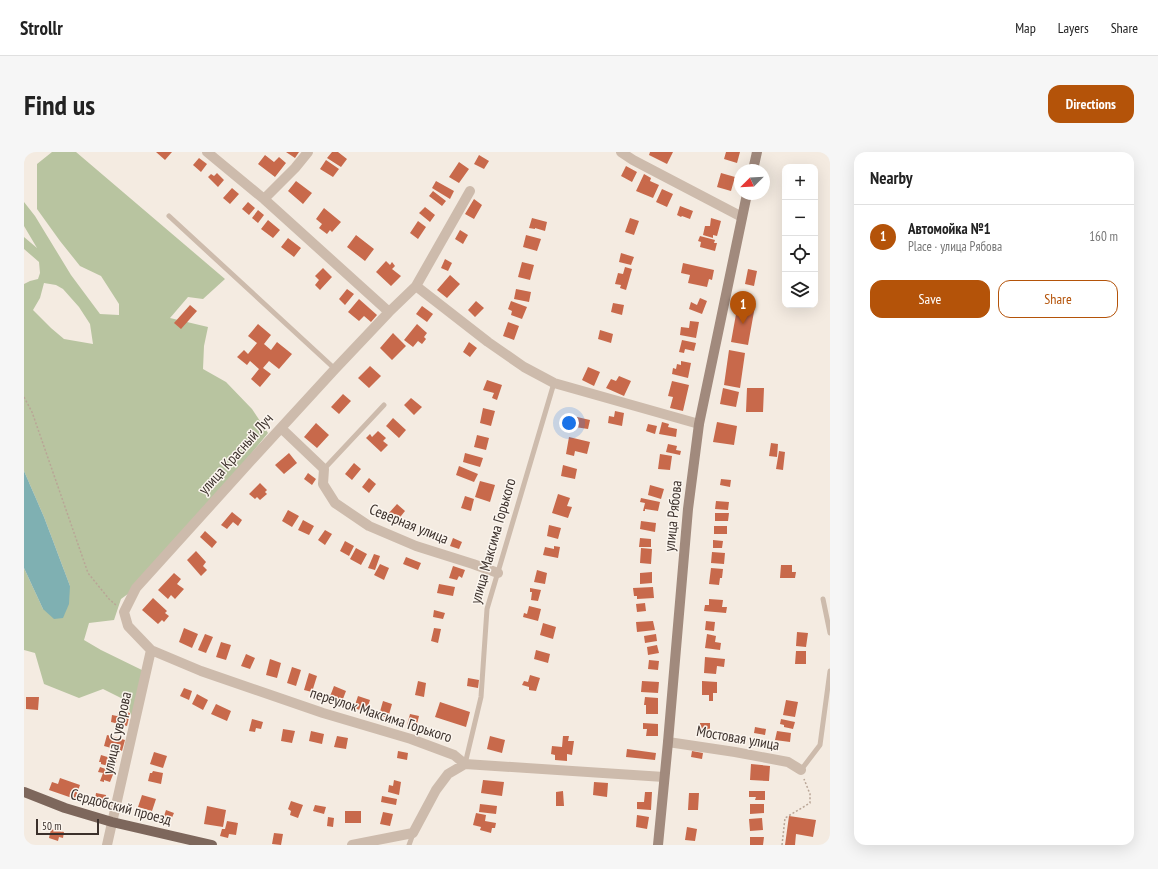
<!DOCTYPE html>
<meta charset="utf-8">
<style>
:root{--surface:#fff;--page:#f6f6f6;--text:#222;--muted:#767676;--line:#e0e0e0;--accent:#b45309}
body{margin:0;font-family:"PT Sans Narrow",sans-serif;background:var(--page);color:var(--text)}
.controls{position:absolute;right:12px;top:12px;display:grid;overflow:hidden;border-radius:8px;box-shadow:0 4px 16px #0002}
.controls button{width:36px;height:36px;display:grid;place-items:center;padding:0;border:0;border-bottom:1px solid var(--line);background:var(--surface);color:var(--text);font:20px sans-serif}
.compass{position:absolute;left:710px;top:12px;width:36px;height:36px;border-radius:50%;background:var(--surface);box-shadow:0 4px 16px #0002;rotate:246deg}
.scale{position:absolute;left:12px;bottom:10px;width:63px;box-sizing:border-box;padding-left:4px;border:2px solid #3b302b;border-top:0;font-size:11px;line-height:14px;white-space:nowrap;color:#3b302b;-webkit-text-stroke:3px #fbf5ee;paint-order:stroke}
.you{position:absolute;left:545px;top:271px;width:14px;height:14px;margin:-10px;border:3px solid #fff;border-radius:50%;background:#1a73e8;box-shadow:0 0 0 6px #1a73e833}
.badge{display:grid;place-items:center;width:26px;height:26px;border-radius:50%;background:var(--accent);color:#fff;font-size:13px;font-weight:700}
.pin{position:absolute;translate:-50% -33px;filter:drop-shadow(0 1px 2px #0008)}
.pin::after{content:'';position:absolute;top:21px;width:14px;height:12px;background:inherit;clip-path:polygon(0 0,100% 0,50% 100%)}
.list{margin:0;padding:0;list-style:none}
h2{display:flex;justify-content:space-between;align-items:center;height:52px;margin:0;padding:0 16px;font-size:17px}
h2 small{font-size:13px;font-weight:400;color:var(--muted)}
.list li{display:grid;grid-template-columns:26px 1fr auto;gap:12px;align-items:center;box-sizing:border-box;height:64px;padding:0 16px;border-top:1px solid var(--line)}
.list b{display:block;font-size:15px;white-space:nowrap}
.list p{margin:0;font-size:13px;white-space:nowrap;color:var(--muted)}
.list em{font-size:13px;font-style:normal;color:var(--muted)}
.actions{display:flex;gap:8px;padding:12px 16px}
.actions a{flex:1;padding:9px 0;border:1px solid var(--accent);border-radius:12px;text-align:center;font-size:14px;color:var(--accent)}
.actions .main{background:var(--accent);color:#fff}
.icon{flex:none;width:22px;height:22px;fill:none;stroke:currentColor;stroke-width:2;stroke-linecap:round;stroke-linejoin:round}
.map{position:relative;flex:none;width:806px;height:693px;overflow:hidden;border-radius:12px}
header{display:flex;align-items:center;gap:24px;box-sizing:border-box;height:56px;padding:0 20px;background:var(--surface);border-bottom:1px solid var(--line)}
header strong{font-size:19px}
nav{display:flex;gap:22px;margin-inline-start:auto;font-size:14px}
.intro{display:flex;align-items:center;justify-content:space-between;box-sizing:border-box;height:96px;padding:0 24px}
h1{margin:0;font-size:28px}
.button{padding:10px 18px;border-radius:12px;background:var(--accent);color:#fff;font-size:14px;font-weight:700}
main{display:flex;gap:24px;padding:0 24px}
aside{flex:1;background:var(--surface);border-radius:12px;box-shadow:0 4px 16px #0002}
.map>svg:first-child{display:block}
.green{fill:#b8c4a0;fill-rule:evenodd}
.water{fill:#7fb0b2}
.building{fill:#c8694b}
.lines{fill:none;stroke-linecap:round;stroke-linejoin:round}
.path{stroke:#b9a596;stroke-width:1.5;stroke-dasharray:2 2;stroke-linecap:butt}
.lane{stroke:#cdbbac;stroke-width:5}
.street{stroke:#cdbbac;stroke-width:10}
.secondary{stroke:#a18a7d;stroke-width:10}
.primary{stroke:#7d675c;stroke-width:10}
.labels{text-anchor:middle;stroke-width:3;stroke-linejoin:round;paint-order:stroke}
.street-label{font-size:15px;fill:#3b302b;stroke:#fbf5ee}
</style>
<header>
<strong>Strollr</strong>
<nav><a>Map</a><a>Layers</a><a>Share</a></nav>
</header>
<div class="intro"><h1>Find us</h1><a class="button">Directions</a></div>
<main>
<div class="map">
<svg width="806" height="693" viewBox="0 0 806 693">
<rect width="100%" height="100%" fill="#f4ebe1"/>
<path class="green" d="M28 0H52L201 127 179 147 164 145 146 166 184 175 180 194 179 217 202 230 228 257 244 281 177 363 112 436 97 447 90 468 65 471 60 488 77 498 122 520 111 572 101 548 79 537 55 546 20 532 11 501 0 498V416L19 457 46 434 20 365 0 319V132L6 129 14 127 16 121 15 110 0 97V85L13 96 0 74V50L11 64 47 123 73 158 76 162 95 163V152L77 124 56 114 36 89 13 57V12ZM20 131 32 133 39 137 55 155 66 172 69 192 40 187 27 176 9 158 16 146Z"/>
<path class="water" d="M0 319 20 365 46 434 45 452 39 466 30 467 19 457 0 416Z"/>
<path class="building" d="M132 0H148L141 8Z
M262 0H275L271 6Z
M308 0H314L323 7 317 15 303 6Z
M626 0H649L643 12 625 3Z
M702 0H716L713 11 700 7Z
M241 3 250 10 255 5 262 11 251 25 234 12Z
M455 3 465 9 460 17 450 12Z
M175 6 183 12 177 20 169 13Z
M302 8 315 17 309 25 296 17Z
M435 10 445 17 435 31 425 25Z
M602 14 613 20 608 30 597 24Z
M193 21 200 28 194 35 184 25 187 22 190 24Z
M697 21 711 25 707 39 693 35Z
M620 22 627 26 626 29 635 33 629 46 612 39Z
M272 29 288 41 279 52 264 39Z
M412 29 430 39 426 47 408 36Z
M208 36 215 42 206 52 199 46Z
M638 37 649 42 643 55 632 50Z
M409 39 422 49 418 54 405 44Z
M450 47 458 53 450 67 441 62Z
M224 50 231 56 225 63 218 57Z
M656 54 669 59 666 67 658 64 657 65 653 63Z
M401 55 411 63 406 70 395 61Z
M300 56 317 70 308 80 306 78 303 82 295 76 298 72 292 67Z
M234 58 240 63 234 71 228 66Z
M508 66 523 70 521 79 511 76V77L505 76Z
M606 66 615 69 610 83 601 80Z
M687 66 697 69 693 84 689 83V86L679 83 681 74H686Z
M244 68 256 78 249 86 237 77Z
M394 69 402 75 394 87 386 81Z
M436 78 444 83 439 92 431 87Z
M332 83 350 97 341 109 323 95Z
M502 83 517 87 513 99 499 95Z
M676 84 691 88 690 91H693L691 99 676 95 677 90 674 89Z
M264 86 277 96 270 105 257 95Z
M597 101 610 105 607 113 595 110Z
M421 107 428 111 424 119 417 116Z
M362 109 366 113 368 110 371 114 368 117 377 124 367 134 352 120Z
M498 110 510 113 506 128 494 125Z
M659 111 690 118 688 128 685 127 683 135 664 131 666 123 657 121Z
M601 115 608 117 602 138 596 136 597 133 591 132 594 121 599 122Z
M299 116 308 125 296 138 291 133 295 128 291 124Z
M724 117 733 119 730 134 721 132Z
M426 123 436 132 423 146 413 138Z
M323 137 330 142 321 153 315 147Z
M492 137 507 140 505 150 490 147Z
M676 146 683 149 678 162 665 157 667 150 673 153Z
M335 147 353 163 347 170 340 164 335 169 324 160Z
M452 149 460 156 451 165 444 158Z
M487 149 503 155 498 167 487 163 488 159 484 157Z
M589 151 600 153 598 163 587 160Z
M714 151 731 154 724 193 707 190Z
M166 153 173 159 157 177 150 171Z
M398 154 409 162 403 170 392 162Z
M666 169 675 170 672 186 656 183 657 175 665 176Z
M484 170 495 174 490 188 479 184Z
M234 172 247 183 240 192 247 198 253 190 268 202 255 217 245 209 239 216 247 222 236 235 227 227 235 217 226 209 223 213 213 205 220 198 224 202 233 191 224 184Z
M393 172 403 181 400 185 402 187 398 192 394 189 389 195 380 188Z
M576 178 589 182 587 191 574 187Z
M369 181 382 194 368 208 356 196Z
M658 188 672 191 670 199 661 197 660 201 655 200Z
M445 190 453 196 446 205 439 200Z
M705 198 721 201 716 236 700 233Z
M657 209 667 211 664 226 648 222 649 216 652 217 653 212 657 213Z
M346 214 357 224 345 236 334 226Z
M564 215 576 220 570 234 558 228Z
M595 224 607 229 600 244 582 236 587 227 592 229Z
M463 228 478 233 473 248 468 246 470 241 459 238Z
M648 229 665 233 659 259 646 256 649 245 644 244Z
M699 236 715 240 712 255 696 252Z
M723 236H740L739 260H722Z
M319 242 327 249 315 262 307 255Z
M387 246 398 255 390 263 380 253Z
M459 256 471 259 467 274 456 271Z
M591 259 600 261 598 274 584 271 585 264 590 265Z
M553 265 566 268 564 277 551 275Z
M369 266 382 278 375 286 362 274Z
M638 270 645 272 644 275 653 277 652 285 635 282Z
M693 270 713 274 710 293 689 290Z
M292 271 305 283 293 296 280 285Z
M624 272 633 274 631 282 622 279Z
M354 279 362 286 359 289 364 293 357 300 342 286 346 282 348 285Z
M453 283 465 286 462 298 450 295Z
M545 285 566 290 563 302 551 299 550 304 542 302Z
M747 291 754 292 753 305 745 304Z
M644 292 653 294 652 298 657 299 656 303 642 300Z
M755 299 761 300 759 318 752 317Z
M265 301 273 311 260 322 251 313Z
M441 301 459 306 456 315 439 310Z
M636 302 648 304 646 318 634 317Z
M330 311 337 317 328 328 321 322Z
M539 313 553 317 551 327 537 324Z
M435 314 454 322 450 330 432 323Z
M284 321 292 327 288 333 280 327Z
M345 326 352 332 345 341 338 335Z
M697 327 707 328 706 335 696 333Z
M456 329 471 333 466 350 451 345Z
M236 331 243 338 241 340 243 342 236 348 233 345 231 347 225 342Z
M626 333 640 337 637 347 624 343Z
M534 342 546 346 543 354 548 355 544 366 528 361Z
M441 344 450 347 447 359 437 356Z
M617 346 636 350 634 359 621 357V359H619L621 351 616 350Z
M692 349 705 350 704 358 691 357Z
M373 352 381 359 373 369 364 362Z
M264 358 275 364 268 375 258 369Z
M208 360 218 368 214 374 209 370 203 377 197 373Z
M691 361H705L704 369H691Z
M279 368 290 374 285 383 274 378Z
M617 369 632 371 631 380 616 377Z
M525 373 537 376 534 387 523 384Z
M690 374H703V382H690Z
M301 378 308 382 301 393 294 388Z
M181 379 193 390 188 396 176 385Z
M429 386 438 390 435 397 426 394Z
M616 386 627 387V395H615Z
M689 388 699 389 698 396H689Z
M321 389 330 394 325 404 316 399Z
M530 394 536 395 534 406 519 403 521 395 530 397Z
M332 396 343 402 337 413 326 407Z
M617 396 628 397 627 412 616 411Z
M172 399 182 410 179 414 183 418 177 424 163 408Z
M688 400 701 401 700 412 687 411Z
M350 402 356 404 351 418 344 416Z
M382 405 397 411 394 418 379 412Z
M356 412 365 416 360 428 350 423Z
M757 413H768V420H772L771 426H756Z
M429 414 441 418 438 426 435 424 433 428 425 426Z
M687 416 699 417 698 426H696L695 433 685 432Z
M513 418 523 421 521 432 510 430Z
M628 420V431L616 432V421Z
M150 421 157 427 153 432 160 437 151 447 147 443 144 447 134 438Z
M415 432 431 435 429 444 413 441Z
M629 435 630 446 613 447V444H610L609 436Z
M506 436 517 438 514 449 507 448 508 440H506Z
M129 446 143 459 141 461 145 464 140 470 138 468 134 472 118 458Z
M685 447 699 448 698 455H703L702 461 680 459 681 453H685Z
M621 451 622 459 613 460 612 452Z
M505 454 517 457 514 469 499 465 500 461 503 462Z
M410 458 421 461 419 467 409 465Z
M629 469 631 478 613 480 612 470Z
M682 469 691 470 690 479 681 478Z
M519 471 532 475 529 487 516 483Z
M160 476 174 482 168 496 155 490Z
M410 476 417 477 414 491 407 489Z
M773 480 784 481 782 495 772 494Z
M181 482 189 485 182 501 174 498Z
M632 482 633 489 621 491 620 484Z
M683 482 692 484 691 490 697 491 696 498 681 496Z
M197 490 207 493 202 508 192 505Z
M633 493 635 501 624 503 623 495Z
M512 498 526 502 524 511 510 507Z
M772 499H782V512H771Z
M222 502 231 506 226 517 217 514Z
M681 505 701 507 700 515 693 514 692 522 680 521Z
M246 507 257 511 253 526 242 523Z
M625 508 635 509 634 518 624 517Z
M268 515 277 518 272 534 263 531Z
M285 521 293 524 288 540 280 538Z
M506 523 516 526 512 539 505 538V535L498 533 500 529 504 530Z
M444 526 455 528 454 536 443 534Z
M394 529 402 531 400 545 391 543Z
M618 529 635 530 634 541 617 540Z
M678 529 693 530V541H689V549H685V543H678Z
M310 534 322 539 317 552 305 547Z
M160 536 168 539 165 548 156 544Z
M173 542 184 548 179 558 168 552Z
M334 544 346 548 342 560 330 556Z
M2 545H15L14 558 2 557Z
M621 545 634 546V562H622V553H620Z
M762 548 774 550 771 565 759 563Z
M359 549 368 552 364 566 355 563Z
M416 550 446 560 442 575 411 565Z
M192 552 207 559 203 569 187 562Z
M95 558 106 561 103 574 87 570 88 563 93 564Z
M386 562 395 564 392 576 383 573Z
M228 567 239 570 237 577 232 576 231 580 225 579Z
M757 567 771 570 769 577 760 575V573L756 572Z
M619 571 634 572V584H622L623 577H619Z
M676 571H686V578H676Z
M731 575 742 577 741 583 730 581Z
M259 577 271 579 268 591 257 589Z
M287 579 300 582 298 592 285 589Z
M753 579 767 581 766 590 751 588Z
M83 583 101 588 98 599 80 594Z
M313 584 324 586 322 597 310 595Z
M466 584 481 588 478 601 463 597Z
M539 584H545L544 589H550L548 603 543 602V609L531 608V603L527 602 528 594 538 595Z
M603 597 632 601 631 608 602 605Z
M374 599 384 601 383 608 373 606Z
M668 599 679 601 678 607 667 605Z
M130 600 143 604 139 616 126 612Z
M77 603 93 608 91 616 77 612V610H75Z
M727 612 746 614 745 629 726 628Z
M76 615 90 620 86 630 80 628V630L76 629 79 621 74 620Z
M129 619 139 621 137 632 124 629 126 621H128Z
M36 626 56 633 51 647 25 638 28 630 34 632Z
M370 628 377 630 375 643 364 640 365 633 369 634Z
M459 628 480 630 478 644 457 641Z
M570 630 584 631 583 645 569 643Z
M539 639 540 654H532V640Z
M725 639H741V648H731L732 645H725Z
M621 640H628L627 658 613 657V650H620Z
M72 641 82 643 81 650 71 648Z
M665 641H675L674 658H664Z
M118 643 132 647 128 659 114 655Z
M358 644 373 647 372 653 357 650Z
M267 649 279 653 274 666 266 663 267 659 264 657Z
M456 652 473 654 472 662 455 660Z
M726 652H740V661L726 662Z
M291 653 302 655 300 662 289 659Z
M183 654 202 658 199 675 180 672Z
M142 658 150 661 146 670 139 667Z
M321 659H337V671H321Z
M359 660 369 662 366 674 356 672Z
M452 661 462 663 461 669 472 671 471 676H468L467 681 456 678 457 675 449 673Z
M613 663 625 665 623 677 612 675Z
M765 664 792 668 789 685 772 682 771 693H761Z
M304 665 310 666 309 675 303 674Z
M738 666 739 678 726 679 725 667Z
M203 669 214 671 212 683 205 682 204 686 196 684 198 677H201Z
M663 675 673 677 671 689 661 688Z
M27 677 40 680 39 686 35 685 34 689 25 686Z
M250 681 259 682 257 693 248 692Z
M726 685H740L739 693H726Z"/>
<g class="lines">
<path class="path" d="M0 245 8 260 64 421 85 447 93 454
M758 693 761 666 786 651V642L780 627"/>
<path class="lane" d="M145 64 311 217
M300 317 360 253
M799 447 806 481
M441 612 457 545 463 457 530 231
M777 618 796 593 806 519
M385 693 389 682"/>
<path class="street" d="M183 0 240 47 365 160
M597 0 609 8 718 65
M446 39 392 134 365 160 311 217 233 302 112 436 100 460 104 474 127 498 177 519 299 561 387 587 430 603 441 612 640 625
M240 47 271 16 284 0
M392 134 464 190 500 215 530 231 675 272
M257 276 300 317 299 332 311 351 345 374 392 394 449 412 474 421
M644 590 711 600 764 610 777 618
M83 693 127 498
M328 693 389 681 412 638 424 622 441 612"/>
<path class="secondary" d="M729 18 733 0
M634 693 644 590 664 357 675 272 723 42"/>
<path class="primary" d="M0 640 41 656 88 670 188 693"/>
</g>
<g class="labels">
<g class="street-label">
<text transform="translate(212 302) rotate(-48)" y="5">улица Красный Луч</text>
<text transform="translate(649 364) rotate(-84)" y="5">улица Рябова</text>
<text transform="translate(385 372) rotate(22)" y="5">Северная улица</text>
<text transform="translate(469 389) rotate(-74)" y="5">улица Максима Горького</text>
<text transform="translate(357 563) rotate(18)" y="5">переулок Максима Горького</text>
<text transform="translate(93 581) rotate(-77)" y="5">улица Суворова</text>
<text transform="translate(714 586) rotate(10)" y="5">Мостовая улица</text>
<text transform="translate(97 655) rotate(15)" y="5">Сердобский проезд</text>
</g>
</g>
</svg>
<div class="controls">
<button>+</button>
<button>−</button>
<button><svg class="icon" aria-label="locate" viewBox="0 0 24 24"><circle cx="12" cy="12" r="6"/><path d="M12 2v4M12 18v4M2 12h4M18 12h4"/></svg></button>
<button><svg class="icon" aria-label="layers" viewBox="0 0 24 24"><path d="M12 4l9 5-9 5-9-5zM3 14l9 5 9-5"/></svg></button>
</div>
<svg class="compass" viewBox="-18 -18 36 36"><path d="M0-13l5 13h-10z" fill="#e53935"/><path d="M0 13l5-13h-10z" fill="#767676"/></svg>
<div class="scale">50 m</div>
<div class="you"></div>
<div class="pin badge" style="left:719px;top:172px">1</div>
</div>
<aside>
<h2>Nearby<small></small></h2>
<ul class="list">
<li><span class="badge">1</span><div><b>Автомойка №1</b><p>Place · улица Рябова</p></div><em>160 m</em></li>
</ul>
<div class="actions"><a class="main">Save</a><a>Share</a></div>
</aside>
</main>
